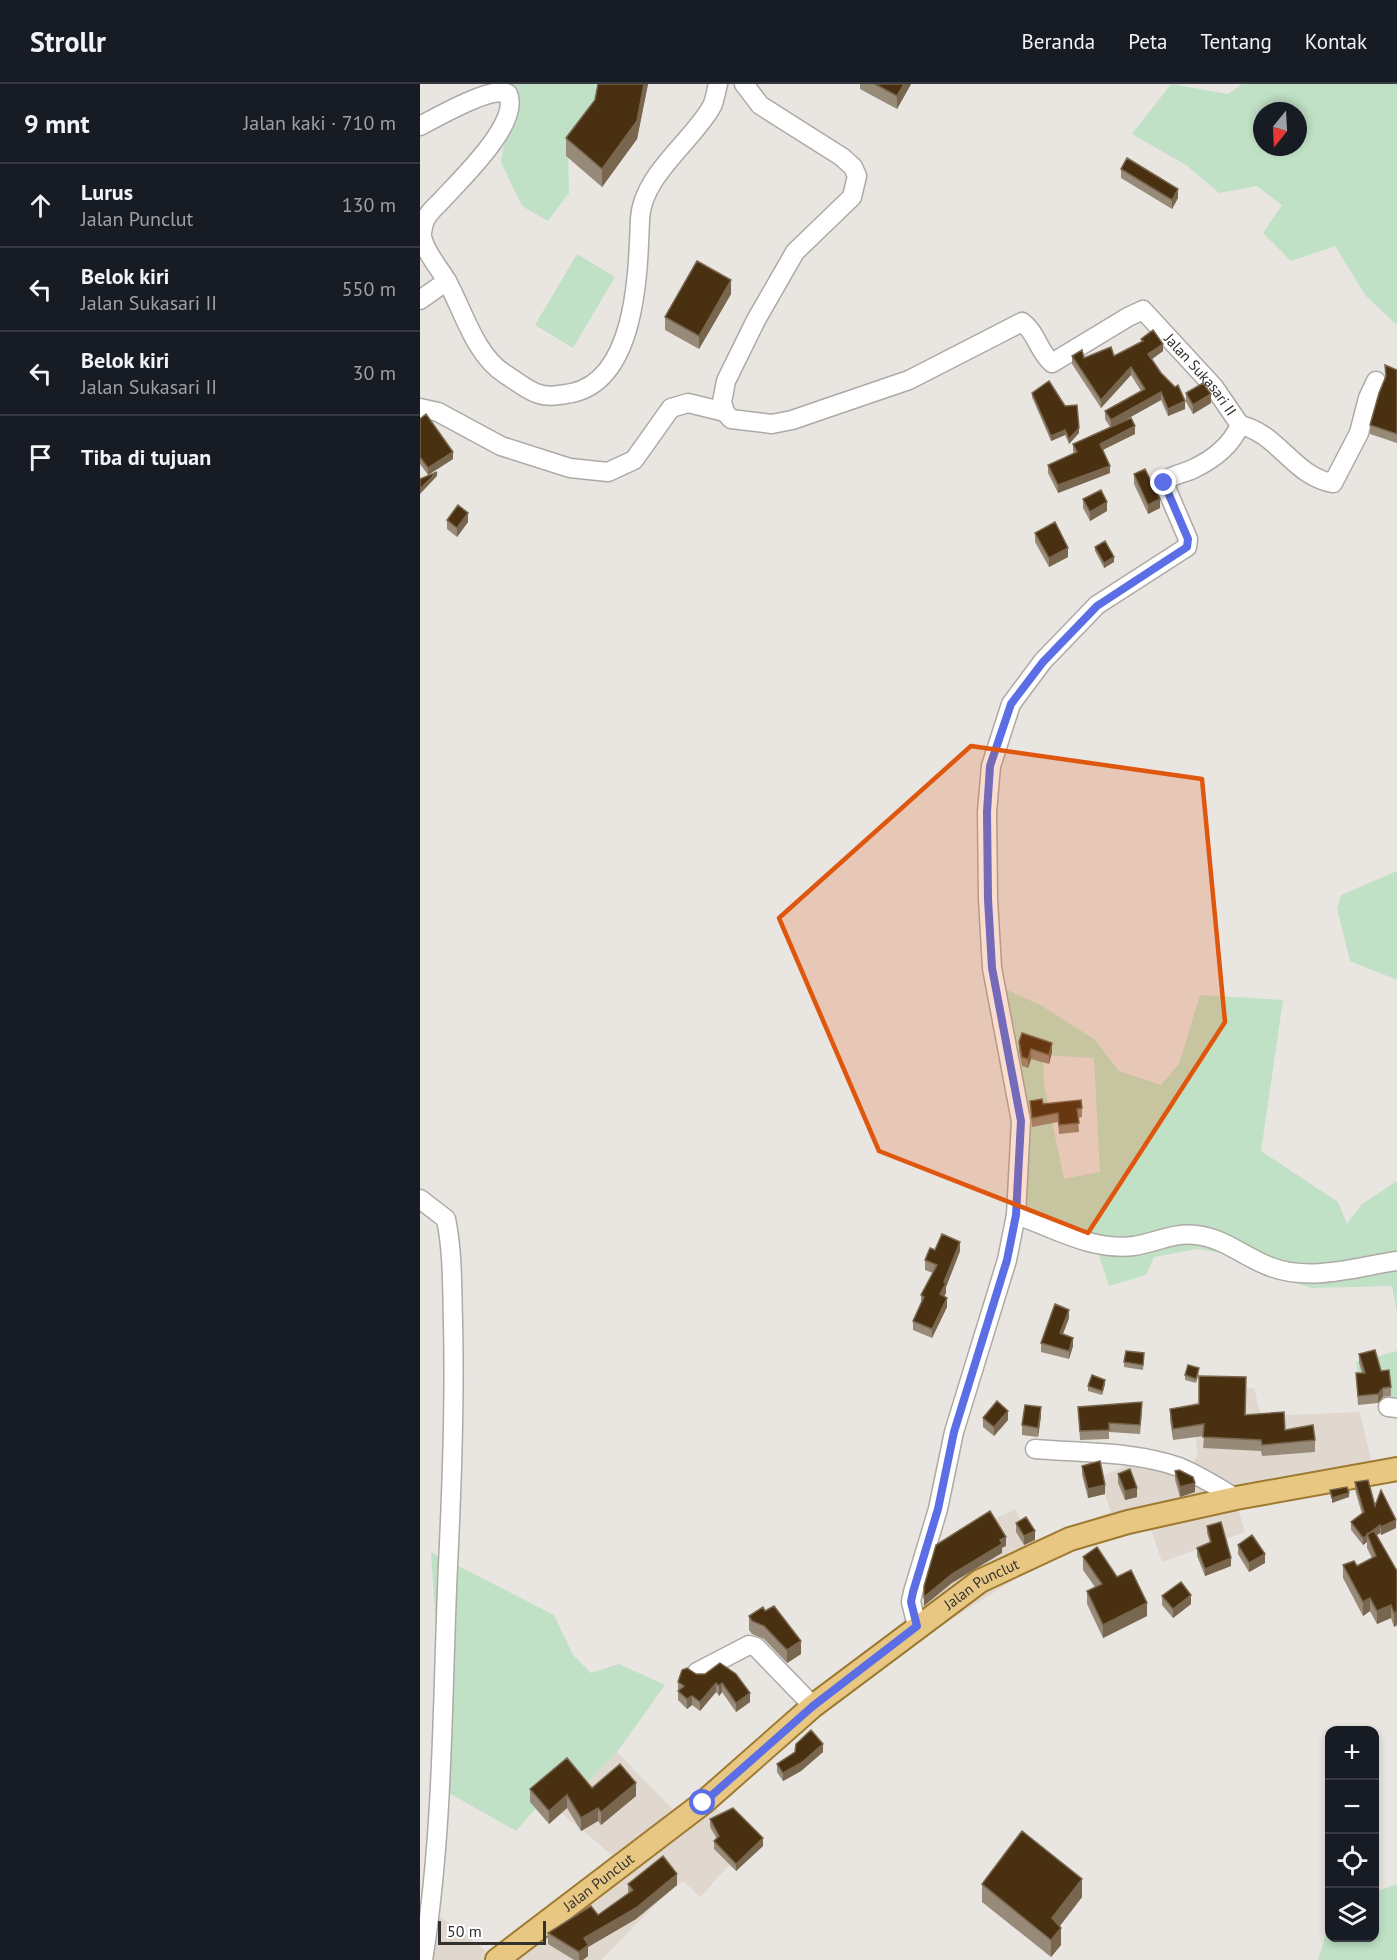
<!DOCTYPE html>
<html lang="id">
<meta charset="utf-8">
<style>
:root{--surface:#171b24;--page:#20242c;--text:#f1f3f6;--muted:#9ea1a6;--line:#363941}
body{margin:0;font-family:"PT Sans",sans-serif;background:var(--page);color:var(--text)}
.controls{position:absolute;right:18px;bottom:18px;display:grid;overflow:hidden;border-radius:12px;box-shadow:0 3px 9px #0003}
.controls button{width:54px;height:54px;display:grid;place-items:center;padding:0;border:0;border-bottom:2px solid var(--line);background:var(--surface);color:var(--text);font:30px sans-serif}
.compass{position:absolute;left:833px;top:18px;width:54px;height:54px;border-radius:50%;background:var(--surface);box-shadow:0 3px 9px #0003;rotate:198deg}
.scale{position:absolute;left:18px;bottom:15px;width:108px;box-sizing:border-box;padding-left:6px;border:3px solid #333130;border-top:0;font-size:16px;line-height:21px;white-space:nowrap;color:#333130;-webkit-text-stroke:4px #fff;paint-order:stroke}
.stop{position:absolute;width:18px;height:18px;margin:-14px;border:4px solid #5b6ee5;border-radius:50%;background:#fff}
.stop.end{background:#5b6ee5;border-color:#fff;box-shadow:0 2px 6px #0008}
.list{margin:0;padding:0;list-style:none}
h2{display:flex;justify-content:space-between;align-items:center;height:78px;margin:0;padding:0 24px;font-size:26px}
h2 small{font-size:20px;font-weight:400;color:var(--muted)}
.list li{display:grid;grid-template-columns:39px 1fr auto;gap:18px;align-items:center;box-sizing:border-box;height:84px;padding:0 24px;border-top:2px solid var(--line)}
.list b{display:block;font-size:22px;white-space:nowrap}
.list p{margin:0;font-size:20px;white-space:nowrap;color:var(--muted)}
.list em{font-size:20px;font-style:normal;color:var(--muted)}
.icon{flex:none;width:33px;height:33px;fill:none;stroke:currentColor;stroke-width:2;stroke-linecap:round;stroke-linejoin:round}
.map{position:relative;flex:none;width:977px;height:1876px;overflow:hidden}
header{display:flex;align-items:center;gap:36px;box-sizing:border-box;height:84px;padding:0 30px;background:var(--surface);border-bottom:2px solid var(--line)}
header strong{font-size:28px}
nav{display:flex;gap:33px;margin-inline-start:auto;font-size:21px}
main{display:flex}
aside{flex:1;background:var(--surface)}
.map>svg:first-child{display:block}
.built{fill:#e0d8ce}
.green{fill:#c0e1c5;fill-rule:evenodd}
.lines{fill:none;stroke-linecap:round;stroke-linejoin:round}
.minor-casing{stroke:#adaaa6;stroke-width:21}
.major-casing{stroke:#9e7a30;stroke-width:26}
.minor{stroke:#fff;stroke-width:18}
.major{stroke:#e8c783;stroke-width:22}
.wall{fill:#988a79}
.shaded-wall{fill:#78664f}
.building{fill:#483011;stroke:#78664f;stroke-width:1.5}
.route{stroke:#5b6ee5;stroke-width:8}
.marked{fill:#df570e;fill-opacity:0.2;stroke:#df570e;stroke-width:4.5;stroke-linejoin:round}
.labels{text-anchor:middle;stroke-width:6;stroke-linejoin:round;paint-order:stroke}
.street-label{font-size:15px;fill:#333130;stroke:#fff}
</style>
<header>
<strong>Strollr</strong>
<nav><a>Beranda</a><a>Peta</a><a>Tentang</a><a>Kontak</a></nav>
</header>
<main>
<aside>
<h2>9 mnt<small>Jalan kaki · 710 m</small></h2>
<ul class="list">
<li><svg class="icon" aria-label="ahead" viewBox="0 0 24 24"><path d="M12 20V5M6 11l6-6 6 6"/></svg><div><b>Lurus</b><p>Jalan Punclut</p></div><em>130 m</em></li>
<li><svg class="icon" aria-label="left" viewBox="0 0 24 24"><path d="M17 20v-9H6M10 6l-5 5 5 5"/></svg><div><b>Belok kiri</b><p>Jalan Sukasari II</p></div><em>550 m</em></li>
<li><svg class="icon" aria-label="left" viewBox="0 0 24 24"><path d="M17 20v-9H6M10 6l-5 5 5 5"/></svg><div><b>Belok kiri</b><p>Jalan Sukasari II</p></div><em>30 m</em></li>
<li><svg class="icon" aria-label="arrive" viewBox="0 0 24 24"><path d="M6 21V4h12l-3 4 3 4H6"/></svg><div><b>Tiba di tujuan</b></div></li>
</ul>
</aside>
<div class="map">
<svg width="977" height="1876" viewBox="0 0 977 1876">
<rect width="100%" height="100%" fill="#e9e5e1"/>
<path class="built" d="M834 1304 841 1332 940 1328 952 1380 813 1406 825 1448 742 1478 730 1443 622 1478 519 1543 500 1532 490 1520 516 1461 596 1425 609 1458 691 1428 679 1393 722 1376 772 1379 778 1372 772 1320 802 1306Z
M197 1668 258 1731 284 1710 329 1760 280 1813 263 1797 239 1817 181 1876H0V1817L70 1870 205 1782 139 1727Z"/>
<path class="green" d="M90 0H181L169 29 148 62 149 109 128 137 102 122 81 78 92 11Z
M751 0 808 10 822 0H977V241L946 212 915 162 871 177 843 149 862 121 837 102 799 109 766 81 712 50ZM842 27H878V63H842Z
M157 170 195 193 153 264 115 241Z
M977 787V896L930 877 917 824 921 811Z
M574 900 622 922 674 955 699 987 741 1001 759 980 780 911 863 916 841 1067 918 1118 927 1140 942 1120 977 1097V1228L972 1202 892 1204 845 1190 814 1171 777 1165 734 1173 726 1191 689 1202 679 1171 607 1138 589 1119 590 977ZM623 971 674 974 680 1088 644 1095 624 1000Z
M977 1267V1313L941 1315 936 1278Z
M11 1468 134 1531 153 1571 171 1589 199 1580 245 1601 197 1668 139 1727 124 1715 96 1747 27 1708Z
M977 1800V1876H898L909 1840 910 1854H954L955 1808Z"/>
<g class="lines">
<defs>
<g id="minor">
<path id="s1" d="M324 0 340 21 422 73 433 83 437 92 432 113 375 168 336 236 306 297 302 318 305 328 311 335 352 340 372 336 489 296 602 238C617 249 618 267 632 279L708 233 723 226 794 303 820 341C811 362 794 375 773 385 763 390 751 390 744 399L768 455 767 463 677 521 623 577 591 620 571 682 567 728 568 815 572 884 601 1037 596 1131 587 1176 534 1348 518 1425 493 1508 491 1518 497 1542"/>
<path d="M0 42C17 33 75 0 88 10 101 39 39 97 21 117 15 123 6 131 4 139 3 143 1 152 3 156 7 171 21 186 28 199 44 229 56 272 85 290 95 296 105 305 116 309 128 314 140 311 152 309 217 295 218 186 220 135 222 91 273 57 292 22 295 16 296 7 298 0"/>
<path d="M0 216 27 197"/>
<path d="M0 324 18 328 81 362 150 384 188 388 214 376 251 324 268 319 305 328"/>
<path d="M820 341C858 349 874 393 913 399L939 349 948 314 956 297"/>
<path d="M0 1115 26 1135C33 1169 32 1205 33 1239 35 1320 32 1400 28 1481 22 1612 24 1746 3 1876"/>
<path d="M596 1131C635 1144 671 1167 714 1162 734 1159 755 1148 776 1151 805 1154 825 1174 851 1183 891 1198 936 1183 977 1177"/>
<path d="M968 1323 977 1324"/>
<path d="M615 1365C662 1369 714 1367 759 1383 779 1391 797 1403 816 1414"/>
<path d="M277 1588 329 1561 336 1563 393 1622"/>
</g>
<g id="major">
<path id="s2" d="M77 1876 283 1719 393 1622 560 1497 650 1455 708 1438 816 1414 977 1385"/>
</g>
</defs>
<use href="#minor" class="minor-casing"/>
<use href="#major" class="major-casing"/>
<use href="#minor" class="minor"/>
<use href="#major" class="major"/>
</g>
<path class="wall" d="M178 0H228L217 55 182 103 146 72V54L175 16Z
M440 0H491L477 25 440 5Z
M701 85 758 114 752 125 701 94Z
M311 210 279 265 245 246V233Z
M721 255 743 267 732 275 765 325 748 332 741 316 705 336 715 350 683 366 690 389 638 409 628 389V381L654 370 653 367V360L690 343 685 335V327L721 307 711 291 681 324 652 280V272L664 274 694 272 721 258Z
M965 281 977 286V359L950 350V341L965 295Z
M612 309 659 349 649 360 645 351 631 357 612 313Z
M766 309 791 319 773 330 766 318Z
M0 335 33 375 8 391 0 380Z
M714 390 740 424 728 430 714 400Z
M663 415 687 427 670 437 663 424Z
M27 436 48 438 37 453 27 445Z
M615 449 648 473 629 483 615 458Z
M675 463 694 478 684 484 675 467Z
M599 958 632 968 629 980 611 975 608 984 602 982 599 967Z
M610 1017 662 1024V1033L658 1034 659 1048 639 1050 638 1038 612 1043Z
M515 1166 540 1167 526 1203V1209L524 1212 527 1223 512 1254 493 1246V1237L501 1218V1211L513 1189 505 1186V1176Z
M649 1234 643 1250 653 1262 649 1275 621 1268V1259Z
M939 1270 971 1303V1312L963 1313 958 1319 938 1321 936 1289H942L939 1279Z
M724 1274 723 1286 704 1283V1278Z
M779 1289 776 1299 765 1296V1291Z
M685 1300 682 1311 668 1307V1302Z
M658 1323 722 1328 720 1350 689 1348V1355L660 1356Z
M750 1325 826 1331 895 1356V1368L842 1372 841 1367 783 1364 784 1352 753 1356 750 1336Z
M621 1332 618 1353 602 1351V1341Z
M563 1334 588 1336 574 1352 563 1343Z
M662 1382 685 1410 668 1414 662 1391Z
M755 1387 775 1408 760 1413 755 1396Z
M698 1390 717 1413 705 1416 698 1399Z
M935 1398 976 1444 961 1451 960 1449 957 1451 977 1487V1541L974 1543 971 1534 957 1540 950 1527 943 1532 923 1494V1481L937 1482 952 1474 947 1464V1458L943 1461 931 1446V1438L942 1430 935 1406Z
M596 1439 615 1456 604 1461 596 1448Z
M787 1442 811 1482 785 1492 777 1472V1464L790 1459 787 1449Z
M818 1461 845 1479 829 1488 818 1470Z
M663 1473 697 1493 727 1532 683 1554 667 1520V1507L675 1503 663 1486Z
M742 1512 771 1520 753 1534 742 1521Z
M345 1527 381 1570 367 1579 344 1555 332 1550 329 1546V1532Z
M300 1579 330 1618 316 1628 302 1608 299 1612 296 1608 280 1627 272 1621 267 1625 258 1616V1598L276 1590H285Z
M375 1668H403L381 1687 363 1697 357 1688V1680Z
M172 1704 216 1712 181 1741 178 1737 161 1747 147 1724 129 1740 110 1718V1705Z
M290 1735 343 1762 316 1787 294 1765V1757L297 1755 290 1743Z
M208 1800 257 1801 216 1835 168 1863V1872L163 1876H154L128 1860V1849L178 1831 208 1810Z
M562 1800 662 1813 640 1842 641 1861 631 1873 562 1818Z"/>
<path class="shaded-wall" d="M224 0H228L217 55 182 103V85Z
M484 0H491L477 25V12Z
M758 105V114L752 125V116Z
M311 196V210L279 265V252Z
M743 260V267L728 278V270Z
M711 283V291L681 324V316Z
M741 308V316L691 344V336Z
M791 310V319L773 330V321Z
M765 317V325L748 332V325Z
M715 342V350L680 367V360Z
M659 344V349L649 360V355Z
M645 346V351L631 357V352Z
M33 368V375L8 391V384Z
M690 382V389L638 409V401Z
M17 388V392L0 410V405Z
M740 415V424L728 430V421Z
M687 418V427L670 437V428Z
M48 429V438L37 453V444Z
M648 464V473L629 483V474Z
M694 473V478L684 484V479Z
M632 959V968L629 980V971Z
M611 965V975L608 984V975Z
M540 1158V1167L526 1203V1209L520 1220V1210L524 1198Z
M527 1214V1223L512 1254V1245Z
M649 1226V1234L640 1257V1249Z
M653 1254V1262L649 1275V1267Z
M685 1296V1300L682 1311V1307Z
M963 1304V1313L958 1319V1310Z
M621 1323V1332L618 1353V1344Z
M588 1327V1336L574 1352V1343Z
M775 1399V1408L760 1413V1403Z
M685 1401V1410L668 1414V1405Z
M717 1404V1413L705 1416V1407Z
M929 1409V1413L912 1419V1414Z
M976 1436V1444L961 1451V1443Z
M960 1441V1449L950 1456 947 1450V1458L943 1461V1454Z
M615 1447V1456L604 1461V1452Z
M586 1453V1462L582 1464V1469L532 1499 504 1522V1513L532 1490Z
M845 1470V1479L829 1488V1479Z
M811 1474V1482L785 1492V1485Z
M771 1511V1520L753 1534V1525Z
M950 1514V1527L943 1532V1518Z
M727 1519V1532L683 1554V1541Z
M971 1521V1534L957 1540V1527Z
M977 1527V1541L974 1543V1529Z
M381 1557V1570L367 1579V1566Z
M296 1599V1608L280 1627V1618Z
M302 1599V1608L299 1612V1602Z
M330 1609V1618L316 1628V1619Z
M272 1612V1621L267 1625V1615Z
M403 1660V1668L381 1687 363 1697V1689Z
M216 1699V1712L181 1741V1728Z
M147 1711V1724L129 1740V1727Z
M178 1724V1737L161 1747V1734Z
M343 1754V1762L316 1787V1780Z
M257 1790V1801L216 1835 168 1863V1872L163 1876H159V1868L164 1854Z
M662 1795V1813L632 1852V1834Z
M641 1844V1861L631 1873V1856Z"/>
<path class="building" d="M178 0H224L217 37 182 85 146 54 175 16Z
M455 0H484L477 12Z
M707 74 758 105 752 116 701 85Z
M277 177 311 196 279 252 245 233Z
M733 246 743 260 728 270 741 289 755 303 758 301 765 317 748 325 741 308 691 336 685 327 725 305 711 283 681 316 652 272 662 266 664 274 691 263 694 272 723 257 721 255Z
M965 281 977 286V350L950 341 959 309 966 292Z
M629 297 645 322 657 321 659 344 649 355 645 346 631 352 612 309Z
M783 299 791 310 773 321 766 309Z
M6 330 33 368 8 384 0 373V335Z
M711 334 715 342 680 360 690 382 638 401 628 381 657 368 653 360Z
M725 385 740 415 728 421 714 390Z
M17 388 0 405V395Z
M681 406 687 418 670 428 663 415Z
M38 421 48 429 37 444 27 436Z
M635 438 648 464 629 474 615 449Z
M685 457 694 473 684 479 675 463Z
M602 949 632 959 629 971 611 965 608 975 602 973 599 958Z
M622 1015 623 1020 661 1016 662 1024 657 1025 659 1039 639 1041 638 1029 612 1034 610 1017Z
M522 1150 540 1158 524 1198 526 1199 520 1210 527 1214 512 1245 493 1237 504 1213 501 1211 517 1181 505 1176 510 1164 515 1166Z
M635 1220 649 1226 640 1249 653 1254 649 1267 621 1259Z
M955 1266 961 1287 969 1286 971 1303 963 1304 958 1310 938 1312 936 1289H945L939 1270Z
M706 1267 724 1269 723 1281 704 1278Z
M768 1281 779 1284 776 1295 765 1291Z
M672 1291 685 1296 682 1307 668 1302Z
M779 1292 826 1293 825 1331 864 1328 865 1346 893 1341 895 1356 842 1361 841 1356 783 1353 784 1340 753 1345 750 1325 779 1320Z
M577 1317 588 1327 574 1343 563 1334Z
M722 1318 720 1341 689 1339V1346L660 1347 658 1323Z
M605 1321 621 1323 618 1344 602 1341Z
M680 1377 685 1401 668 1405 662 1382Z
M710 1385 717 1404 705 1407 698 1390Z
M759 1386 773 1393 775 1399 760 1403 755 1387Z
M948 1396 955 1422 961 1406 976 1436 961 1443 960 1441 943 1454 931 1438 944 1428 935 1398Z
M927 1403 929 1409 912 1414 910 1406Z
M570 1427 586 1453 580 1456 582 1460 532 1490 504 1513V1502L516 1461Z
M606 1433 615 1447 604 1452 596 1439Z
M801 1438 811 1474 785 1485 777 1464 791 1458 787 1442Z
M954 1447 977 1487V1527L974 1529 971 1521 957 1527 950 1514 943 1518 923 1481 934 1477 937 1482 956 1472 947 1450Z
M832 1451 845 1470 829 1479 818 1461Z
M677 1463 697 1493 711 1486 727 1519 683 1541 667 1507 682 1500 663 1473Z
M761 1498 771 1511 753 1525 742 1512Z
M354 1522 381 1557 367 1566 344 1542 332 1537 329 1532 343 1523 345 1527Z
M300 1579 316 1590 330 1609 316 1619 302 1599 299 1602 296 1599 280 1618 272 1612 267 1615 258 1607 264 1602 258 1598 262 1586 267 1584 276 1590H285Z
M391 1646 403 1660 381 1679 363 1689 357 1680 375 1668 376 1660Z
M147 1674 172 1704 200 1680 216 1699 181 1728 178 1724 161 1734 147 1711 129 1727 110 1705Z
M313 1724 343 1754 316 1780 294 1757 299 1752 290 1735Z
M602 1747 662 1795 632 1834 641 1844 631 1856 562 1800Z
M243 1772 257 1790 216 1824 164 1854 168 1861 159 1868 128 1849 171 1822 178 1831 213 1806 208 1800Z"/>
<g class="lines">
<path class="route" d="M283 1719 393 1622 497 1542 491 1518 493 1508 518 1425 534 1348 587 1176 596 1131 601 1037 572 884 568 815 567 728 570 682 591 620 623 578 677 522 767 463 768 455 744 399"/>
</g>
<path class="marked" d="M551 662 782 695 805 938 668 1149 459 1067 359 834Z"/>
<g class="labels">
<g class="street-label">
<text dy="5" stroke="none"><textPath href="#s1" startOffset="992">Jalan Sukasari II</textPath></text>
<text dy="5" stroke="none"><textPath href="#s2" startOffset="614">Jalan Punclut</textPath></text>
<text dy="5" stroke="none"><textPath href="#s2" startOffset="128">Jalan Punclut</textPath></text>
</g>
</g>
</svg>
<div class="controls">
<button>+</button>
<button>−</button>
<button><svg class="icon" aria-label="locate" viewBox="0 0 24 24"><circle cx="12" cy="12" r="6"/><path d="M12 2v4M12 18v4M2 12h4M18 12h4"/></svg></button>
<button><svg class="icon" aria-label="layers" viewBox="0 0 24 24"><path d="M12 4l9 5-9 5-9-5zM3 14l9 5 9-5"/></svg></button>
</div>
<svg class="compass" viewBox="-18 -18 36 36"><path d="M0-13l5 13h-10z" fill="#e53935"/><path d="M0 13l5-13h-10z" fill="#9ea1a6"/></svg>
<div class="scale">50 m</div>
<div class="stop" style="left:283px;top:1719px"></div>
<div class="stop end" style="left:744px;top:399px"></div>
</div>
</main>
